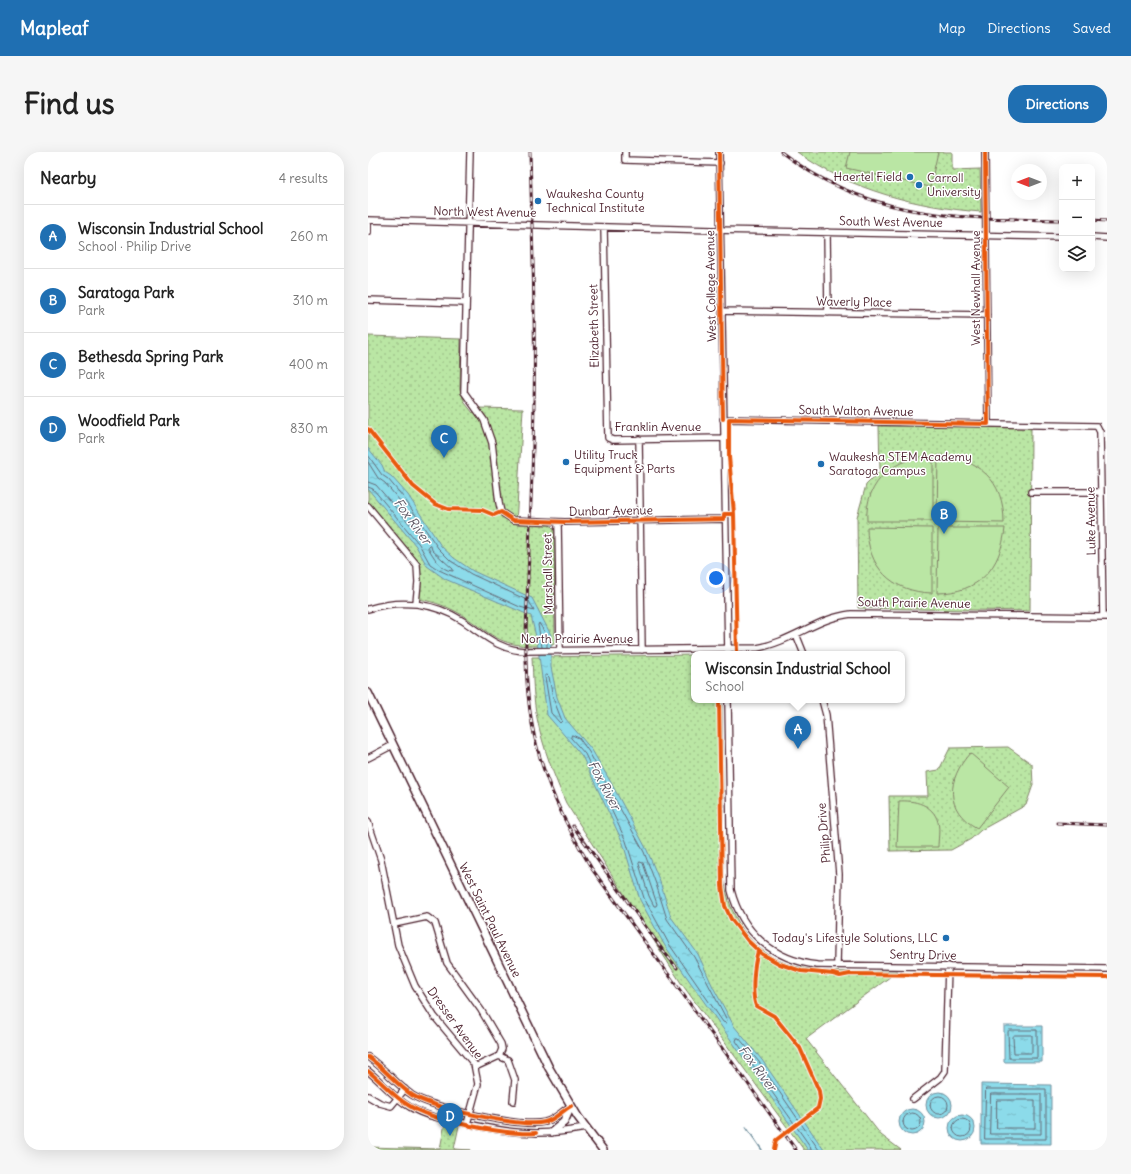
<!DOCTYPE html>
<meta charset="utf-8">
<style>
:root{--surface:#fff;--page:#f6f6f6;--text:#222;--muted:#767676;--line:#e0e0e0;--accent:#1f6fb2}
body{margin:0;font-family:Delius,sans-serif;background:var(--page);color:var(--text)}
.controls{position:absolute;right:12px;top:12px;display:grid;overflow:hidden;border-radius:8px;box-shadow:0 4px 16px #0002}
.controls button{width:36px;height:36px;display:grid;place-items:center;padding:0;border:0;border-bottom:1px solid var(--line);background:var(--surface);color:var(--text);font:20px sans-serif}
.compass{position:absolute;left:643px;top:12px;width:36px;height:36px;border-radius:50%;background:var(--surface);box-shadow:0 4px 16px #0002;rotate:270deg}
.you{position:absolute;left:348px;top:426px;width:14px;height:14px;margin:-10px;border:3px solid #fff;border-radius:50%;background:#1a73e8;box-shadow:0 0 0 6px #1a73e833}
.badge{display:grid;place-items:center;width:26px;height:26px;border-radius:50%;background:var(--accent);color:#fff;font-size:13px;font-weight:700}
.pin{position:absolute;translate:-50% -33px;filter:drop-shadow(0 1px 2px #0008)}
.pin::after{content:'';position:absolute;top:21px;width:14px;height:12px;background:inherit;clip-path:polygon(0 0,100% 0,50% 100%)}
.popup{position:absolute;left:323px;top:499px;width:214px;height:52px;box-sizing:border-box;display:grid;place-content:center;border-radius:8px;background:var(--surface);filter:drop-shadow(0 1px 3px #0005);font-size:13px;white-space:nowrap;color:var(--muted)}
.popup b{font-size:15px;color:var(--text)}
.popup::after{content:'';position:absolute;left:50%;top:100%;margin-left:-8px;border:8px solid transparent;border-top-color:var(--surface)}
.list{margin:0;padding:0;list-style:none}
h2{display:flex;justify-content:space-between;align-items:center;height:52px;margin:0;padding:0 16px;font-size:17px}
h2 small{font-size:13px;font-weight:400;color:var(--muted)}
.list li{display:grid;grid-template-columns:26px 1fr auto;gap:12px;align-items:center;box-sizing:border-box;height:64px;padding:0 16px;border-top:1px solid var(--line)}
.list b{display:block;font-size:15px;white-space:nowrap}
.list p{margin:0;font-size:13px;white-space:nowrap;color:var(--muted)}
.list em{font-size:13px;font-style:normal;color:var(--muted)}
.icon{flex:none;width:22px;height:22px;fill:none;stroke:currentColor;stroke-width:2;stroke-linecap:round;stroke-linejoin:round}
.map{position:relative;flex:none;width:739px;height:998px;overflow:hidden;border-radius:16px}
header{display:flex;align-items:center;gap:24px;box-sizing:border-box;height:56px;padding:0 20px;background:var(--accent);color:#fff}
header strong{font-size:19px}
nav{display:flex;gap:22px;margin-inline-start:auto;font-size:14px}
.intro{display:flex;align-items:center;justify-content:space-between;box-sizing:border-box;height:96px;padding:0 24px}
h1{margin:0;font-size:28px}
.button{padding:10px 18px;border-radius:16px;background:var(--accent);color:#fff;font-size:14px;font-weight:700}
main{display:flex;gap:24px;padding:0 24px}
aside{flex:1;background:var(--surface);border-radius:16px;box-shadow:0 4px 16px #0002}
.map>svg:first-child{display:block}
.park{fill:url(#park-dots);stroke:#828268}
.garden{fill:#bae6a4;stroke:#828268}
.water{fill:url(#water-ripples);stroke:#72909e}
.lines{fill:none;stroke-linecap:round;stroke-linejoin:round}
.shore{stroke:#646a77;stroke-width:1}
.stream{stroke:#72909e;stroke-width:1.5}
.minor-casing{stroke:#4a1f2b;stroke-width:8}
.major-casing{stroke:#4a1f2b;stroke-width:10}
.minor{stroke:#fff;stroke-width:5.5}
.major{stroke:#fff;stroke-width:7}
.rail-casing{stroke:#4a1f2b;stroke-width:3}
.rail{stroke:#fff;stroke-width:1.5;stroke-dasharray:4.5;stroke-linecap:butt}
.cycleway-casing{stroke:#fff;stroke-width:6}
.cycleway{stroke:#e8590c;stroke-width:4}
.poi-dot{fill:#1f6fb2;stroke:#fff;stroke-width:1.5}
.labels{text-anchor:middle;stroke-width:3;stroke-linejoin:round;paint-order:stroke}
.poi-label{font-size:12px;fill:#4a1f2b;stroke:#fff;text-anchor:start}
.street-label{font-size:12px;fill:#4a1f2b;stroke:#fff}
.water-label{font-size:13px;font-style:italic;fill:#5e5764;stroke:#fff}
</style>
<header>
<strong>Mapleaf</strong>
<nav><a>Map</a><a>Directions</a><a>Saved</a></nav>
</header>
<div class="intro"><h1>Find us</h1><a class="button">Directions</a></div>
<main>
<aside>
<h2>Nearby<small>4 results</small></h2>
<ul class="list">
<li><span class="badge">A</span><div><b>Wisconsin Industrial School</b><p>School · Philip Drive</p></div><em>260 m</em></li>
<li><span class="badge">B</span><div><b>Saratoga Park</b><p>Park</p></div><em>310 m</em></li>
<li><span class="badge">C</span><div><b>Bethesda Spring Park</b><p>Park</p></div><em>400 m</em></li>
<li><span class="badge">D</span><div><b>Woodfield Park</b><p>Park</p></div><em>830 m</em></li>
</ul>
</aside>
<div class="map">
<svg width="739" height="998" viewBox="0 0 739 998">
<defs>
<pattern id="park-dots" width="8" height="8" patternUnits="userSpaceOnUse"><rect width="8" height="8" fill="#bae6a4"/><path d="M2 2h.1M6 6h.1" fill="none" stroke="#a1c58d" stroke-width="1.8" stroke-linecap="round"/></pattern>
<pattern id="water-ripples" width="26" height="14" patternUnits="userSpaceOnUse"><rect width="26" height="14" fill="#8cdbea"/><path d="M2 4q2-2 4 0t4 0M15 11q2-2 4 0t4 0" fill="none" stroke="#7abcc9"/></pattern>
</defs>
<rect width="100%" height="100%" fill="#fff"/>
<filter id="ink" filterUnits="userSpaceOnUse"><feTurbulence type="fractalNoise" baseFrequency=".025" numOctaves="2"/><feDisplacementMap in="SourceGraphic" scale="8" xChannelSelector="R" yChannelSelector="G"/><feConvolveMatrix kernelMatrix="1 2 1 2 8 2 1 2 1" color-interpolation-filters="sRGB"/></filter>
<g filter="url(#ink)">
<path class="park" d="M429 0H584V18L612 17 613 60C549 55 482 38 429 0Z
M0 184 93 187 92 237 97 251 105 261 110 256 155 257 148 372 182 373 186 377 187 490 185 493C180 494 173 494 167 494 130 494 123 481 94 463 81 455 67 450 51 447L53 423 51 414 0 350Z
M511 274 663 275 662 459 490 456 489 365 498 333 512 319Z
M326 503V548H354L356 724C360 769 389 808 435 816 465 822 499 819 530 819L438 887 513 983 533 998H436L313 831 198 651C186 624 175 596 169 566 165 546 165 525 164 505Z
M640 595 664 612 665 633 658 653 613 678 603 687 583 698 522 699 521 644H560L559 620 571 618 582 596Z
M77 971 91 974 86 997 103 998H0V995L72 997Z"/>
<path class="garden" d="M482 0H570L562 35 478 16Z
M570 303C611 308 636 327 636 371L569 370Z
M565 304V369H499C496 329 528 304 565 304Z
M499 375 564 376V441C524 440 499 415 499 375Z
M570 376H637C633 416 611 441 569 441Z
M602 601 641 635 609 676C576 658 579 627 602 601Z
M531 649C546 648 565 652 570 670 572 678 570 688 570 695H529Z"/>
<path class="water" d="M0 296 14 313 17 320 23 324 40 343 73 394 86 406 105 419 164 446 183 483V515L189 545 197 566 224 598 241 627 279 698 292 730 303 765 330 802 345 835 366 874 394 908 456 998H440L297 794 272 748 255 691 214 604 179 563 169 489 163 464 77 427 59 414 48 394 0 337Z
M636 874H674V910H636Z
M613 932 683 933V992H613Z
M558 953a13 13 0 1 1 26 0a13 13 0 1 1-26 0Z
M531 970a13 13 0 1 1 26 0a13 13 0 1 1-26 0Z
M581 976a13 13 0 1 1 26 0a13 13 0 1 1-26 0Z"/>
<g class="lines">
<path class="shore" d="M0 303 14 323 20 327 36 346 70 396 83 409 103 422 161 449 166 459 152 455 71 418 62 412 51 392 5 337 0 335
M0 310 10 326 17 331 32 349 48 372 49 377H46L8 333 0 330
M63 394 64 398 85 417V419C72 419 66 404 60 396Z
M174 495 170 473 171 471 179 484V495
M179 523 181 525 185 546 194 569 192 571 183 561 177 525Z
M204 583 211 586 221 600 276 700 288 732 299 767 326 805 359 868 358 871 355 870 301 792 276 746 258 689 217 602 203 586Z
M272 710 275 711 289 752 288 754H286L281 744 271 712Z
M642 878H669V906H641L640 880Z
M647 883H664V901H646L645 885Z
M618 937H678V987H617Z
M623 942H673V982H622Z
M562 953a9 9 0 1 1 18 0a9 9 0 1 1-18 0Z
M629 948H667V976H629Z
M535 970a9 9 0 1 1 18 0a9 9 0 1 1-18 0Z
M585 976a9 9 0 1 1 18 0a9 9 0 1 1-18 0Z
M443 998 442 994 368 889 369 886H371L391 910 451 998"/>
<path class="stream" d="M378 975 394 998"/>
<defs>
<path id="minor" d="M102 0 96 240 116 268 124 291 131 351 133 360 145 368 197 370 356 367
M257 0V8L352 11
M351 0 360 502
M617 0 620 272
M0 68 345 78 694 85
M236 75 240 286 245 288 355 286
M0 80V68
M459 80 460 161
M724 85 739 86
M0 148 98 151
M354 159 619 163
M355 267 729 274 732 280 735 465
M271 287 274 498
M663 340H733
M0 354 49 413 50 430 48 451
M190 370 192 499
M0 457C32 447 66 450 95 469 116 483 131 498 157 499L389 496C423 490 449 466 483 462L739 465
M428 482 436 502
M360 548 363 738C374 781 406 808 449 813L739 817
M454 548 458 563 471 722 469 813
M0 606 25 593
M0 670 13 708 30 793 47 834 66 864 106 912 110 932 99 972
M26 772 59 765 67 771 79 811 113 858 133 892 134 897 131 904
M0 905C16 916 28 932 44 943 64 956 154 976 177 970 186 968 194 959 203 954
M107 915 131 904 140 908 147 928 145 949
M0 919C14 930 26 946 42 955 57 964 74 967 91 970 139 981 169 985 218 976
M0 944 12 951 23 954 37 937
M545 947 572 926 577 919 580 814"/>
<path id="major" d="M0 541 181 916 210 965 235 998
M184 980 196 970 203 954"/>
</defs>
<use href="#minor" class="minor-casing"/>
<use href="#major" class="major-casing"/>
<use href="#minor" class="minor"/>
<use href="#major" class="major"/>
<defs>
<path id="rail" d="M162 0C164 84 168 169 166 253 165 311 162 368 160 426 158 475 155 523 164 572 173 624 197 672 224 717L428 998
M413 0C502 68 589 66 694 68
M724 68 739 69
M689 671 739 673
M205 674 296 800 309 816"/>
</defs>
<use href="#rail" class="rail-casing"/>
<use href="#rail" class="rail"/>
<defs>
<path id="cycleway" d="M351 0 355 267
M0 277 45 334 67 352 80 357 114 358 126 363 133 360 145 368 197 370 356 367V362H366
M369 502 366 362 361 305V267L620 272 617 0
M351 548 354 734 357 754 363 767 380 789 394 802 412 812 433 819 465 822 472 824 482 822 739 825
M390 799C386 812 383 842 388 854L406 864 432 896 451 939 452 947 450 956 408 988 406 998
M0 905C16 916 28 932 44 943 64 956 154 976 177 970 186 968 194 959 203 954
M0 919C14 930 25 944 40 953 64 969 138 983 168 981"/>
</defs>
<use href="#cycleway" class="cycleway-casing"/>
<use href="#cycleway" class="cycleway"/>
</g>
</g>
<g class="poi-dot">
<circle cx="542" cy="25" r="4"/>
<circle cx="551" cy="33" r="4"/>
<circle cx="170" cy="49" r="4"/>
<circle cx="198" cy="310" r="4"/>
<circle cx="453" cy="312" r="4"/>
<circle cx="578" cy="786" r="4"/>
</g>
<g class="labels">
<g class="poi-label">
<text x="534" y="29" text-anchor="end">Haertel Field</text>
<text x="559" y="30">Carroll<tspan x="559" dy="14">University</tspan></text>
<text x="178" y="46">Waukesha County<tspan x="178" dy="14">Technical Institute</tspan></text>
<text x="206" y="307">Utility Truck<tspan x="206" dy="14">Equipment &amp; Parts</tspan></text>
<text x="461" y="309">Waukesha STEM Academy<tspan x="461" dy="14">Saratoga Campus</tspan></text>
<text x="570" y="790" text-anchor="end">Today's Lifestyle Solutions, LLC</text>
</g>
<g class="street-label">
<text transform="translate(117 60) rotate(1)" y="4">North West Avenue</text>
<text transform="translate(523 70) rotate(1)" y="4">South West Avenue</text>
<text transform="translate(343 134) rotate(-91)" y="4">West College Avenue</text>
<text transform="translate(608 136) rotate(-90)" y="4">West Newhall Avenue</text>
<text transform="translate(486 150) rotate(1)" y="4">Waverly Place</text>
<text transform="translate(226 174) rotate(-91)" y="4">Elizabeth Street</text>
<text transform="translate(488 259) rotate(1)" y="4">South Walton Avenue</text>
<text x="290" y="279">Franklin Avenue</text>
<text transform="translate(243 359) rotate(-1)" y="4">Dunbar Avenue</text>
<text transform="translate(723 369) rotate(-91)" y="4">Luke Avenue</text>
<text transform="translate(180 422) rotate(-91)" y="4">Marshall Street</text>
<text transform="translate(546 451) rotate(1)" y="4">South Prairie Avenue</text>
<text x="209" y="491">North Prairie Avenue</text>
<text transform="translate(456 681) rotate(-95)" y="4">Philip Drive</text>
<text transform="translate(122 768) rotate(64)" y="4">West Saint Paul Avenue</text>
<text transform="translate(555 803) rotate(1)" y="4">Sentry Drive</text>
<text transform="translate(87 871) rotate(54)" y="4">Dresser Avenue</text>
</g>
<g class="water-label">
<text transform="translate(45 369) rotate(54)" y="5">Fox River</text>
<text transform="translate(237 633) rotate(62)" y="5">Fox River</text>
<text transform="translate(390 916) rotate(53)" y="5">Fox River</text>
</g>
</g>
</svg>
<div class="controls">
<button>+</button>
<button>−</button>
<button><svg class="icon" aria-label="layers" viewBox="0 0 24 24"><path d="M12 4l9 5-9 5-9-5zM3 14l9 5 9-5"/></svg></button>
</div>
<svg class="compass" viewBox="-18 -18 36 36"><path d="M0-13l5 13h-10z" fill="#e53935"/><path d="M0 13l5-13h-10z" fill="#767676"/></svg>
<div class="you"></div>
<div class="pin badge" style="left:430px;top:597px">A</div>
<div class="popup"><b>Wisconsin Industrial School</b>School</div>
<div class="pin badge" style="left:576px;top:382px">B</div>
<div class="pin badge" style="left:76px;top:306px">C</div>
<div class="pin badge" style="left:82px;top:984px">D</div>
</div>
</main>
